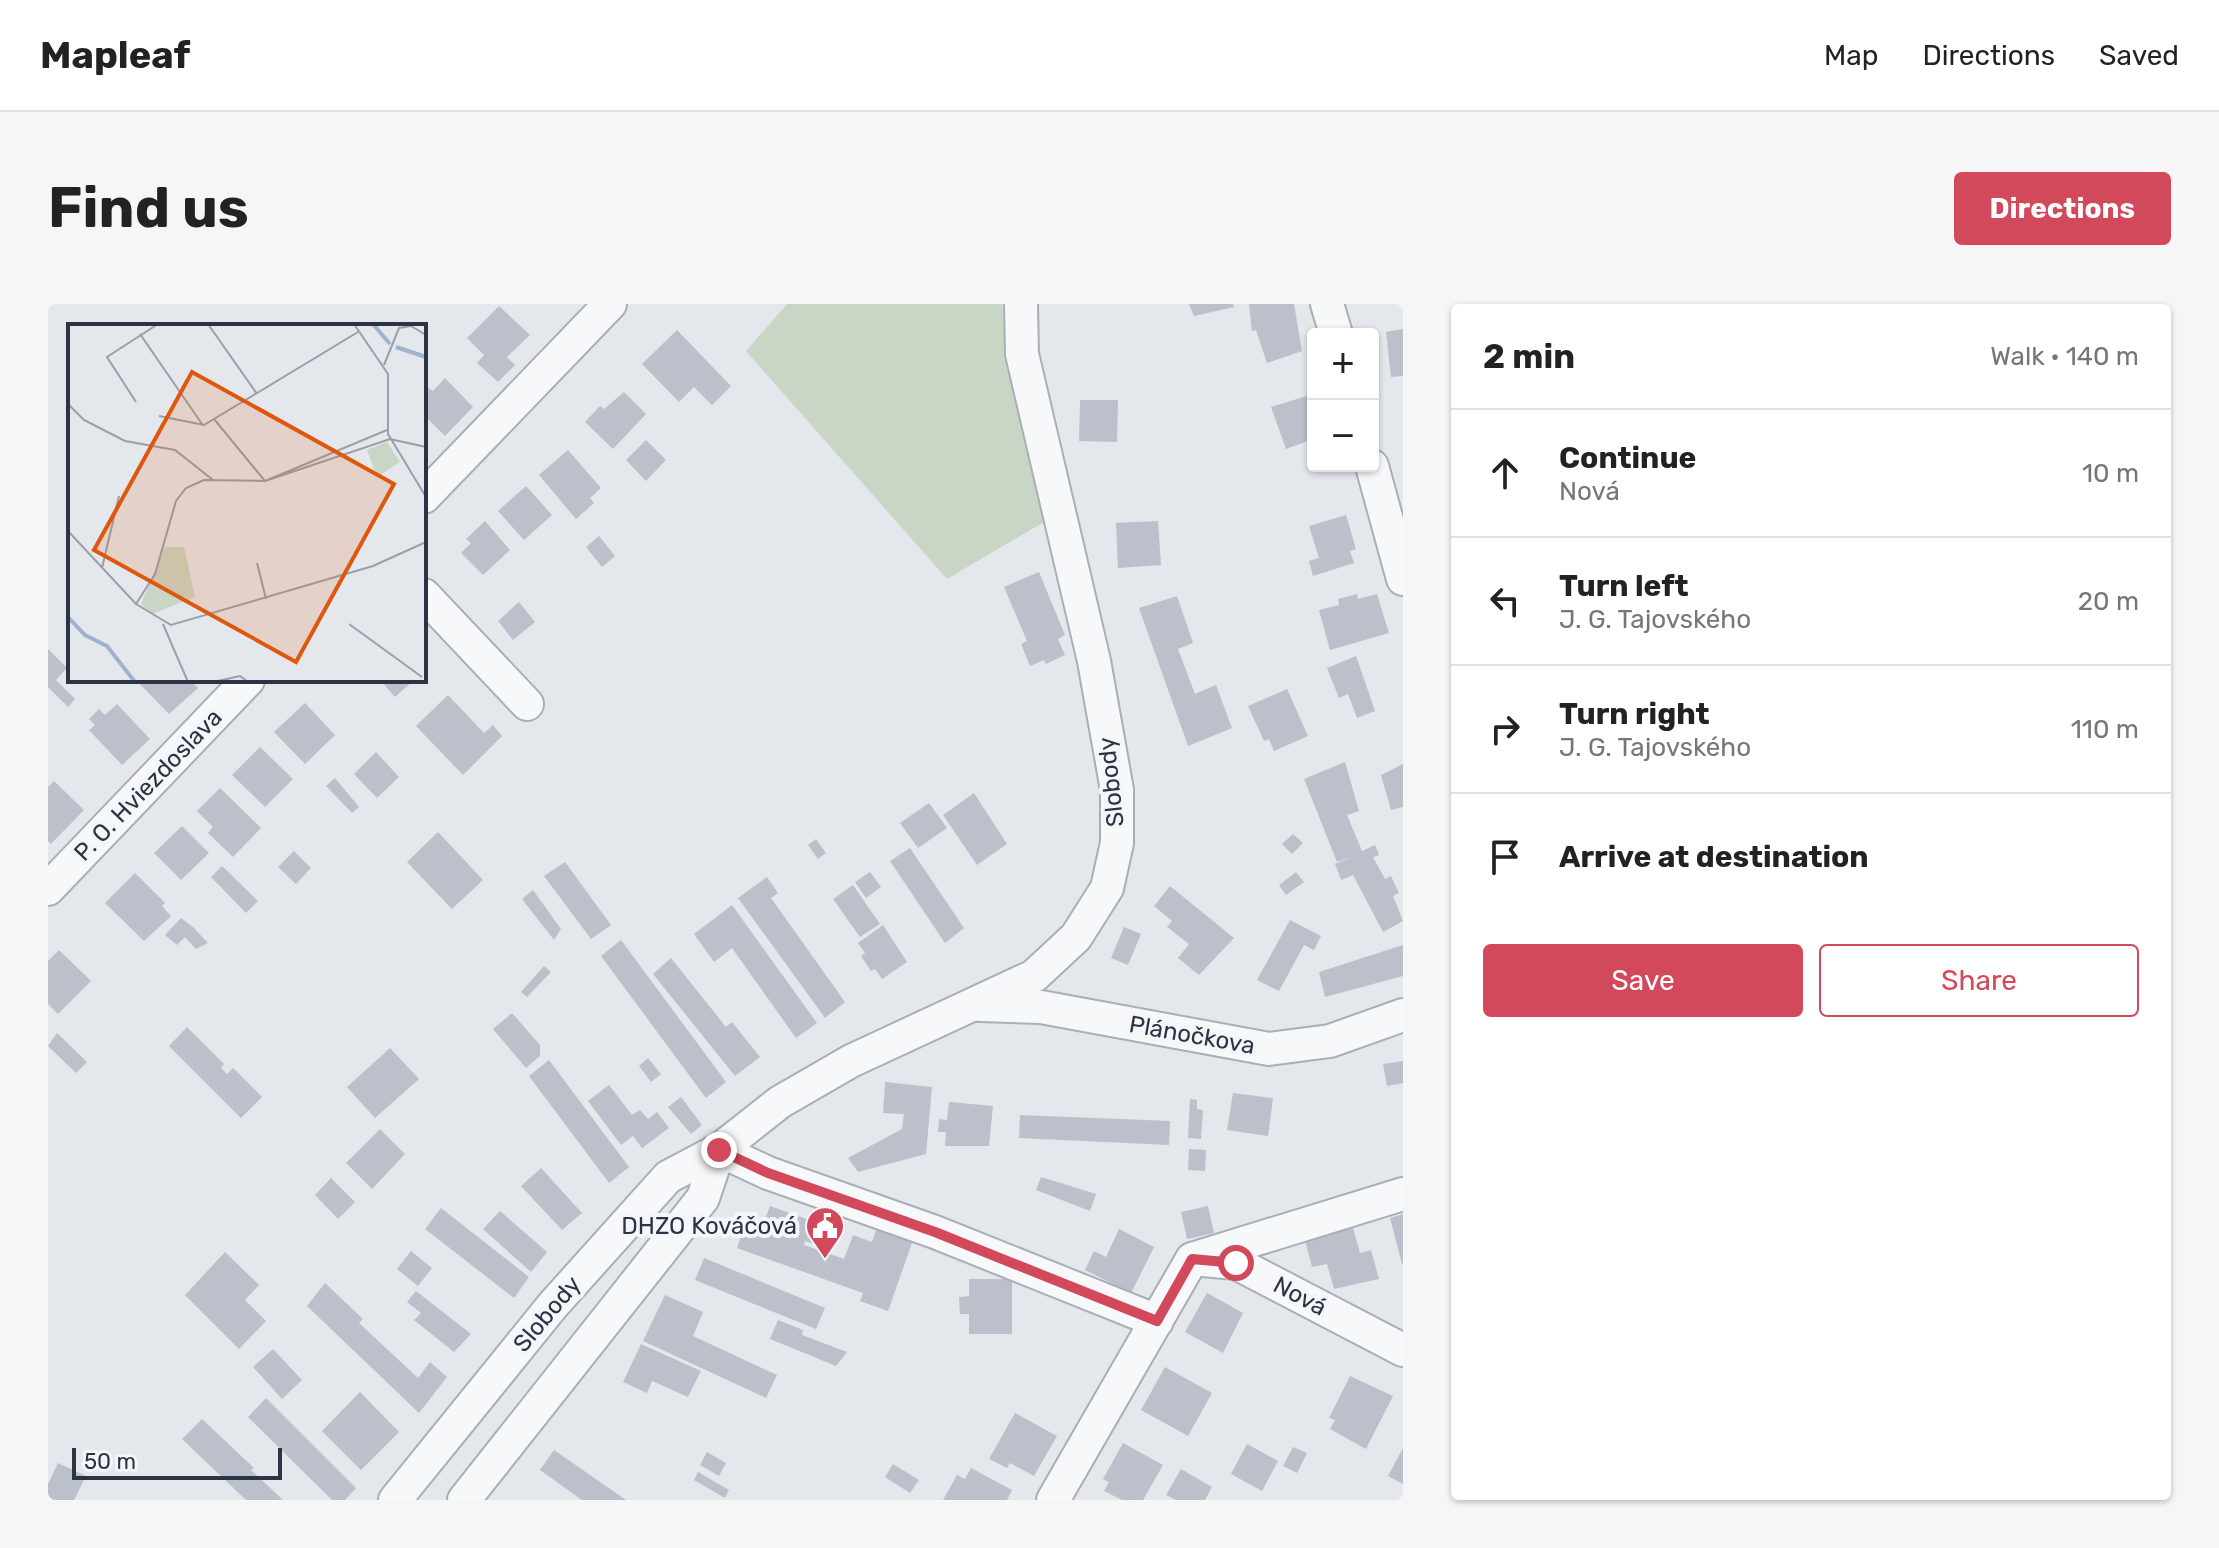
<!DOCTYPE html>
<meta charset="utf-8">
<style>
:root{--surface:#fff;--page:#f6f6f6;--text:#222;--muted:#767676;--line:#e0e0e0;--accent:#d1495b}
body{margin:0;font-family:Rubik,sans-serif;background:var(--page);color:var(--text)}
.controls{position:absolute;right:24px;top:24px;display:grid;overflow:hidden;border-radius:8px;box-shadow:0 2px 6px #0004}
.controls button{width:72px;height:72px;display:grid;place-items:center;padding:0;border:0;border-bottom:2px solid var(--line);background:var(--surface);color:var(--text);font:40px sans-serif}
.scale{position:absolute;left:24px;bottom:20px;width:210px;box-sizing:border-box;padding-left:8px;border:4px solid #2b3445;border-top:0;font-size:22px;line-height:28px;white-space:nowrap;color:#2b3445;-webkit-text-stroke:6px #f4f6f9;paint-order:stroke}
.stop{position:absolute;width:24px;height:24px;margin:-18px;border:6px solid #d1495b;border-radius:50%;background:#fff}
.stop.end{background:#d1495b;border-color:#fff;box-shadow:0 2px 8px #0008}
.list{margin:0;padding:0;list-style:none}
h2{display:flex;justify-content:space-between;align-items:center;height:104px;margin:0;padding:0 32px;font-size:34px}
h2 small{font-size:26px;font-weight:400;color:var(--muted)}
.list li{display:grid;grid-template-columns:52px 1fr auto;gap:24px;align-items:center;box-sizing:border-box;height:128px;padding:0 32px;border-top:2px solid var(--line)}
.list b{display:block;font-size:30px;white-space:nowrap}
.list p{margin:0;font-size:26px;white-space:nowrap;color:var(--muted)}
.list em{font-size:26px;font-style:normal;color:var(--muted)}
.actions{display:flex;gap:16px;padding:24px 32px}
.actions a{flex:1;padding:18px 0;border:2px solid var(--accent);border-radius:8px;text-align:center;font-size:28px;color:var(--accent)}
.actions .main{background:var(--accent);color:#fff}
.icon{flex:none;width:44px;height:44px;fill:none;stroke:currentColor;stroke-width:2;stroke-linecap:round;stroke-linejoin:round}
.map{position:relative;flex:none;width:1355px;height:1196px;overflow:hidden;border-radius:8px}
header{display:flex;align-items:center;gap:48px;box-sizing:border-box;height:112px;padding:0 40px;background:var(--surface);border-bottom:2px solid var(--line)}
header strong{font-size:38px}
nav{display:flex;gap:44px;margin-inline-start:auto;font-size:28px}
.intro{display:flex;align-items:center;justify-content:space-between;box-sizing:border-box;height:192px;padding:0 48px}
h1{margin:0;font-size:56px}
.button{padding:20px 36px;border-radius:8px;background:var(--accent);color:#fff;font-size:28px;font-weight:700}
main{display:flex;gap:48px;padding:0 48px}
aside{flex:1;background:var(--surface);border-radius:8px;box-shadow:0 2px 6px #0004}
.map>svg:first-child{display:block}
.green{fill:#c9d6c5}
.building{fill:#bbc0ca}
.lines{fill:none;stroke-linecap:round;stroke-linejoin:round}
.minor-casing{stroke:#a9aeb7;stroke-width:36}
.minor{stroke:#f7f8fa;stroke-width:32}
.route{stroke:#d1495b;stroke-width:10}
.labels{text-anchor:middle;stroke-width:8;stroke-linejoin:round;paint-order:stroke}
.street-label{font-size:24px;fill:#2b3445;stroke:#f4f6f9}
.poi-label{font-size:24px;fill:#2b3445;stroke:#f4f6f9;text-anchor:end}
.inset-river{fill:none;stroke:#9fb4cc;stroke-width:4}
.inset-road{fill:none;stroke:#9a9fa9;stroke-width:2}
.view{fill:#df570f;fill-opacity:0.15;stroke:#df570f;stroke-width:4}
.inset-edge{fill:none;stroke:#2b3445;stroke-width:4}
</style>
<header>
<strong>Mapleaf</strong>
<nav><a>Map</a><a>Directions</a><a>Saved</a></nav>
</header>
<div class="intro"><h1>Find us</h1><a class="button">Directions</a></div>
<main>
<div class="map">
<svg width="1355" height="1196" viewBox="0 0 1355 1196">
<rect width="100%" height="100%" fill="#e4e7ec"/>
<path class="green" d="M739 0H954L963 78 996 218 899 275 698 47Z"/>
<path class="building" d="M1141 0H1185L1186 3 1146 12Z
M1201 0H1246L1254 47 1219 59 1208 26 1204 27Z
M451 2 482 31 459 53 467 61 450 78 429 59 436 51 419 34Z
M1355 25V72L1343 73 1338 28Z
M629 26 683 82 664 101 646 83 631 98 594 60Z
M397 74 425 103 397 132 376 111V81L385 87Z
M576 88 598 110 565 145 537 118 552 102 556 105Z
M1265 90V135L1238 145 1223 103Z
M1032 96H1070L1069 138 1031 137Z
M598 136 618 156 598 177 578 156Z
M520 146 553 184 542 194 546 199 528 215 491 171Z
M478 182 504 211 476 236 450 207Z
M1298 211 1308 245 1302 247 1306 259 1265 272 1261 257 1271 254 1261 222Z
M437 217 462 246 435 271 413 249 423 239 418 235Z
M1110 217 1113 261 1070 264 1068 219Z
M551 232 567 252 554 263 538 243Z
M991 268 1017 331 1010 335 1017 351 998 360 996 356 982 362 973 340 979 337 956 283Z
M1309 290 1310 295 1329 290 1341 329 1282 346 1271 306 1291 301 1290 295Z
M1129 292 1145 339 1130 345 1147 390 1168 381 1184 424 1140 442 1091 304Z
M471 298 487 318 465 336 450 317Z
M0 345 19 364 8 376 27 395 20 403 0 383Z
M1308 352 1327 407 1309 414 1300 390 1291 394 1279 364Z
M88 376H142L150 384 121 410Z
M332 376H366L347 393Z
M1239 385 1260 432 1226 447 1221 435 1216 437 1200 402Z
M400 391 436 429 445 421 454 432 415 471 368 422Z
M257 399 287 431 257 460 226 428Z
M69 400 102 435 74 461 41 426 47 421 41 415 51 405 57 411Z
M212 443 245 475 217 503 184 471Z
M328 448 351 473 329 494 306 470Z
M1297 458 1311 507 1299 511 1314 547 1327 541 1331 551 1325 553 1337 575 1343 572 1351 589 1345 592 1355 617 1335 628 1305 571 1293 576 1287 560 1303 553 1289 558 1256 475Z
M1355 460V503L1343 506 1333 471Z
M287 474 311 503 304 509 278 482Z
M6 477 36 506 3 540 0 537V483Z
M172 484 213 524 185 553 160 529 165 523 149 507Z
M926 489 959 540 929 561 895 511Z
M881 499 899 524 870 544 852 519Z
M134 522 161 549 133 576 106 549Z
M390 528 435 576 404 605 359 558Z
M1245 530 1255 539 1244 550 1234 540Z
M768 535 778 549 770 555 760 541Z
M862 544 916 624 897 639 842 557Z
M246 547 263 564 248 580 230 563Z
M517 558 563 621 543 635 496 572Z
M174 562 210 597 198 609 163 573Z
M822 568 833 583 818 594 807 578Z
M1248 568 1256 578 1238 591 1231 581Z
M87 569 117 599 114 602 123 612 96 637 57 599Z
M719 573 730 589 723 594 797 698 777 714 690 594Z
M805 581 832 620 812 633 785 595Z
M1122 582 1186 634 1151 671 1130 654 1141 640 1119 623 1124 617 1106 602Z
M485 586 513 625 506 636 474 595Z
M684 601 769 719 748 734 684 644 666 658 646 630Z
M133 614 146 624 160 639 148 645 137 633 129 641 117 631Z
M1242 616 1273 632 1266 646 1256 641 1231 687 1209 676Z
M835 621 859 658 834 675 827 665 823 667 813 652 817 649 810 639Z
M1076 623 1093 630 1080 661 1063 654Z
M573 636 678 778 658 794 553 652Z
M1355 641V672L1277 693 1271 668Z
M11 646 43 677 10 710 0 700V657Z
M623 654 678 723 684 718 712 753 687 772 605 670Z
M496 662 503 668 479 693 473 688Z
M464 709 492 741V752L478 764 445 725Z
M139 723 176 760 173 764 179 770 185 764 214 793 193 814 121 742Z
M9 729 39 758 28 769 0 742Z
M342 744 371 775 327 814 299 783Z
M600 754 613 770 603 778 591 762Z
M501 756 581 863 561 879 481 772Z
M1355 757V779L1339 782 1335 760Z
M837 778 884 783 878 850 810 868 800 854 854 825 856 810 835 809Z
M561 781 584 811 592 806 600 815 609 808 621 824 594 844 585 832 573 841 540 797Z
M1185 789 1225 794 1220 832 1179 826Z
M633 793 654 821 643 830 620 803Z
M1142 795 1149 796V805L1155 806 1153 835 1140 834Z
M901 798 945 802 941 842H897L898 828H890L891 815 899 816Z
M972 811 1122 817 1121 841 971 834Z
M332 825 357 850 324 885 298 859Z
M1141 845 1158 846 1157 867 1140 866Z
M493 864 534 909 514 926 473 882Z
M993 873 1048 890 1042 907 988 886Z
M283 874 307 898 290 915 267 891Z
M722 902 764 917 761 924 779 930 774 943 757 937 756 941 796 955 805 931 824 938 829 923 865 936 840 1007 812 997 815 989 689 944 697 920 713 926Z
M1160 902 1166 929 1139 935 1133 908Z
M393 904 481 973 466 994 377 925Z
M452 907 499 948 483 968 435 925Z
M1355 910V960H1354L1342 914Z
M1305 924 1312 949 1323 946 1331 975 1286 985 1279 960 1264 963 1257 936Z
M1071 925 1106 943 1083 989 1037 966 1046 947 1058 953Z
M363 947 384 964 370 982 349 965Z
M177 948 211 981 197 996 218 1017 191 1045 137 991Z
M656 954 777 1004 768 1025 647 976Z
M921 975H964V1030H921V1010H912L911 993 921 992Z
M277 979 315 1015 311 1019 370 1074 382 1058 399 1073 371 1109 259 1002Z
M368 987 423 1030 406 1048 366 1016 373 1009 359 998Z
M1159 989 1195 1009 1175 1049 1137 1028Z
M617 991 655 1008 645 1032 729 1071 718 1094 595 1037Z
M730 1016 755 1026 754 1031 799 1048 788 1062 722 1035Z
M593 1040 653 1067 640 1093 604 1077 599 1089 575 1078Z
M225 1045 254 1076 234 1095 205 1063Z
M1117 1063 1164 1089 1140 1132 1093 1106Z
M1302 1072 1345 1092 1318 1145 1282 1125 1287 1116 1281 1114Z
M312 1088 351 1128 313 1166 274 1127Z
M218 1094 308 1184 297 1196H284L200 1113Z
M967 1109 1009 1132 986 1172 962 1159 959 1164 941 1155Z
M154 1115 206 1164 203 1166 235 1196H198L134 1135Z
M1075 1139 1115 1161 1095 1196H1074L1056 1187 1061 1178 1055 1175Z
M1199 1140 1230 1157 1214 1187 1183 1170Z
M1245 1143 1259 1149 1249 1169 1235 1162Z
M1355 1144V1180L1340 1172Z
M506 1146 578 1196H534L492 1166Z
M659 1148 678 1159 671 1172 652 1161Z
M10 1159 38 1172 26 1196H0V1180Z
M845 1160 871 1176 862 1189 837 1173Z
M923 1164 964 1186 959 1196H895L909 1171 917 1175Z
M1133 1165 1164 1183 1157 1196H1128L1118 1191Z
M650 1168 681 1186 677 1194 646 1176Z"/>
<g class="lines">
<defs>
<path id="minor" d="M1279 0 1288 30
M1324 162 1355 275
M376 193 562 0
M376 291 479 400
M0 585 200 376
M932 701 993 703 1221 745 1282 737 1355 711
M1155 956 1188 959 1355 1046
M347 1196 505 1001 620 873 671 846 720 869 887 928 1109 1017
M416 1196 655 894 671 846 732 798 803 757 986 672 1028 633 1059 584 1069 539V486L1046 357 974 50 973 0
M1005 1196 1144 955 1355 890"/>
</defs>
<use href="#minor" class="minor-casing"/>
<use href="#minor" class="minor"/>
</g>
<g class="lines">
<path class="route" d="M671 846 720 869 887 928 1109 1017 1144 955 1188 959"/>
</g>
<defs>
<symbol id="civic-pin" viewBox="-11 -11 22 30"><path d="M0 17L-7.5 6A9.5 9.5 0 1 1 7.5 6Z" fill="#d1495b" stroke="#f4f6f9"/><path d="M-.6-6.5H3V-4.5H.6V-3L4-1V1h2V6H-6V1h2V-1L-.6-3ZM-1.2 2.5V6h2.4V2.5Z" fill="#fff"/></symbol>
</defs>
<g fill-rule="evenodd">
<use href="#civic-pin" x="755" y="900" width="44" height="60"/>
</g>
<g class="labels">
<g class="street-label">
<text transform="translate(1063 478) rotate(-96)" y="8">Slobody</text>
<text transform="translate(100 481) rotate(-46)" y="8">P. O. Hviezdoslava</text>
<text transform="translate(1144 731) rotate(10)" y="8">Plánočkova</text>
<text transform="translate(1252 992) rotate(28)" y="8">Nová</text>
<text transform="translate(499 1010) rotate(-50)" y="8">Slobody</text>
</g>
<g class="poi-label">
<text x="749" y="930">DHZO Kováčová</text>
</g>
</g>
<g transform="translate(20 20)">
<rect width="358" height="358" fill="#e4e7ec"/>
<path d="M319 118 332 138 309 153 299 126ZM97 223H116L127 273 84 290 73 280Z" fill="#c9d6c5"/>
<path class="inset-river" d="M305 0 322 20M328 23 358 33M0 293 17 311 39 322 67 358"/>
<path class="inset-road" d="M140 0 189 70M286 0 320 50V110L358 173M72 10 134 100M316 41 331 4 343 2 358 11M68 78 39 33 90 0M0 80 16 96 57 117 107 126 145 156M91 92 136 101 290 8M146 95 197 157 322 115 358 123M0 207 68 280 103 301 305 242 358 218M189 239 198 275M34 244 51 172M68 280 87 250 108 177 118 164 136 156 197 157 319 106M95 300 120 358M281 300 354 353M145 358 172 352 180 358"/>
<path class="view" d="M124 48 326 160 228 338 26 226Z"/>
<rect width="358" height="358" class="inset-edge"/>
</g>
</svg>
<div class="controls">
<button>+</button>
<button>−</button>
</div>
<div class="scale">50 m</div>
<div class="stop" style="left:1188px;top:959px"></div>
<div class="stop end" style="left:671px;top:846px"></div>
</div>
<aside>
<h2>2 min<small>Walk · 140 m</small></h2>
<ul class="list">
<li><svg class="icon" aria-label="ahead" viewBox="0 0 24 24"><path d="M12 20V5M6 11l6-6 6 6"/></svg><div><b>Continue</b><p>Nová</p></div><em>10 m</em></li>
<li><svg class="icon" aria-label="left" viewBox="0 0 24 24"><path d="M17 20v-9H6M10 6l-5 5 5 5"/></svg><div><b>Turn left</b><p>J. G. Tajovského</p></div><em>20 m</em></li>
<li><svg class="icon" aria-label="right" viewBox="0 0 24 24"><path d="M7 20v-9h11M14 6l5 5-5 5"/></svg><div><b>Turn right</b><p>J. G. Tajovského</p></div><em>110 m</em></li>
<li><svg class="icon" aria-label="arrive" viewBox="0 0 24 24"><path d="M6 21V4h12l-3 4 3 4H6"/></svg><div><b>Arrive at destination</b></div></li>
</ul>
<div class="actions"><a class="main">Save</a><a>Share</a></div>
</aside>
</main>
